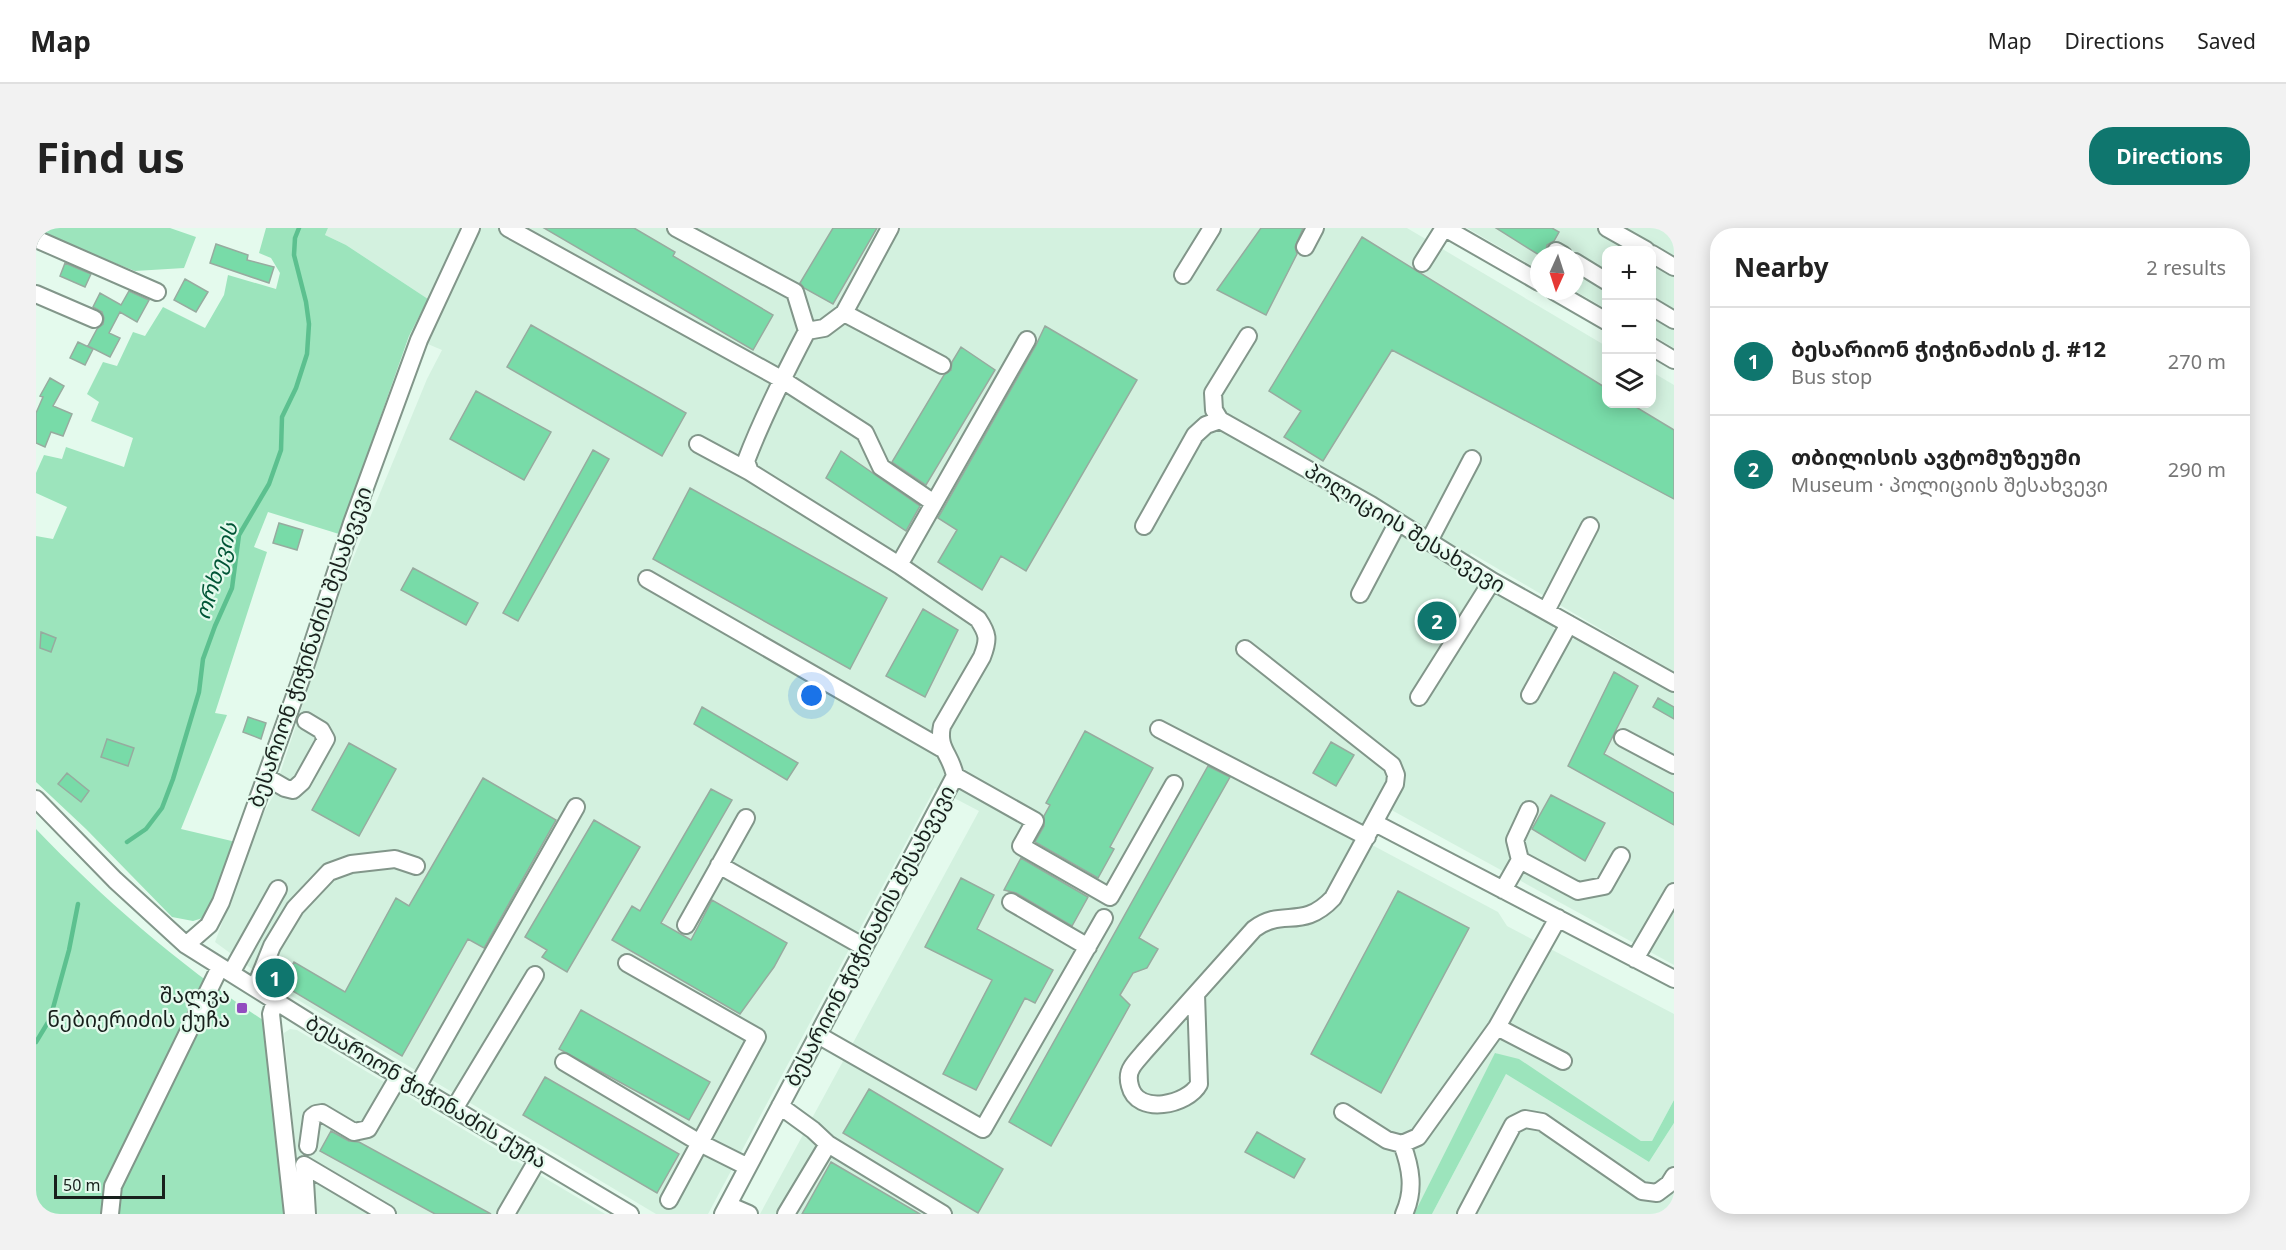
<!DOCTYPE html>
<meta charset="utf-8">
<style>
:root{--surface:#fff;--page:#f2f2f2;--text:#222;--muted:#767676;--line:#e0e0e0;--accent:#0f766e}
body{margin:0;font-family:"Noto Sans","Noto Sans Georgian",sans-serif;background:var(--page);color:var(--text)}
.controls{position:absolute;right:18px;top:18px;display:grid;overflow:hidden;border-radius:12px;box-shadow:0 3px 15px #0003}
.controls button{width:54px;height:54px;display:grid;place-items:center;padding:0;border:0;border-bottom:2px solid var(--line);background:var(--surface);color:var(--text);font:30px sans-serif}
.compass{position:absolute;left:1494px;top:18px;width:54px;height:54px;border-radius:50%;background:var(--surface);box-shadow:0 3px 15px #0003;rotate:183deg}
.scale{position:absolute;left:18px;bottom:15px;width:111px;box-sizing:border-box;padding-left:6px;border:3px solid #18201c;border-top:0;font-size:16px;line-height:21px;white-space:nowrap;color:#18201c;-webkit-text-stroke:4px #e4faed;paint-order:stroke}
.you{position:absolute;left:776px;top:468px;width:21px;height:21px;margin:-15px;border:4px solid #fff;border-radius:50%;background:#1a73e8;box-shadow:0 0 0 9px #1a73e833}
.badge{display:grid;place-items:center;width:39px;height:39px;border-radius:50%;background:var(--accent);color:#fff;font-size:20px;font-weight:700}
.pin{position:absolute;translate:-50% -50%;border:3px solid #fff;box-shadow:0 2px 6px #0006}
.list{margin:0;padding:0;list-style:none}
h2{display:flex;justify-content:space-between;align-items:center;height:78px;margin:0;padding:0 24px;font-size:26px}
h2 small{font-size:20px;font-weight:400;color:var(--muted)}
.list li{display:grid;grid-template-columns:39px 1fr auto;gap:18px;align-items:center;box-sizing:border-box;height:108px;padding:0 24px;border-top:2px solid var(--line)}
.list b{display:block;font-size:22px;white-space:nowrap}
.list p{margin:0;font-size:20px;white-space:nowrap;color:var(--muted)}
.list em{font-size:20px;font-style:normal;color:var(--muted)}
.icon{flex:none;width:33px;height:33px;fill:none;stroke:currentColor;stroke-width:2;stroke-linecap:round;stroke-linejoin:round}
.map{position:relative;flex:none;width:1638px;height:986px;overflow:hidden;border-radius:24px}
header{display:flex;align-items:center;gap:36px;box-sizing:border-box;height:84px;padding:0 30px;background:var(--surface);border-bottom:2px solid var(--line)}
header strong{font-size:28px}
nav{display:flex;gap:33px;margin-inline-start:auto;font-size:21px}
.intro{display:flex;align-items:center;justify-content:space-between;box-sizing:border-box;height:144px;padding:0 36px}
h1{margin:0;font-size:42px}
.button{padding:15px 27px;border-radius:24px;background:var(--accent);color:#fff;font-size:21px;font-weight:700}
main{display:flex;gap:36px;padding:0 36px}
aside{flex:1;background:var(--surface);border-radius:24px;box-shadow:0 3px 15px #0003}
.map>svg:first-child{display:block}
.built{fill:#d3f1df}
.green{fill:#9ce4bc}
.lines{fill:none;stroke-linecap:round;stroke-linejoin:round}
.stream{stroke:#5cc08f;stroke-width:4.5}
.building{fill:#78dba8;stroke:#97ab9f;stroke-width:1.5}
.minor-casing{stroke:#82968a;stroke-width:20}
.minor{stroke:#fff;stroke-width:16}
.poi-dot{fill:#924cbf;stroke:#e4faed;stroke-width:2}
.labels{text-anchor:middle;stroke-width:4.5;stroke-linejoin:round;paint-order:stroke}
.street-label{font-size:21px;fill:#18201c;stroke:#e4faed}
.poi-label{font-size:21px;fill:#18201c;stroke:#e4faed;text-anchor:end}
.water-label{font-size:22px;font-style:italic;fill:#015536;stroke:#e4faed}
</style>
<header>
<strong>Map</strong>
<nav><a>Map</a><a>Directions</a><a>Saved</a></nav>
</header>
<div class="intro"><h1>Find us</h1><a class="button">Directions</a></div>
<main>
<div class="map">
<svg width="1638" height="986" viewBox="0 0 1638 986">
<rect width="100%" height="100%" fill="#e4faed"/>
<path class="built" d="M292 0H1371L1570 118V176H1616V144L1638 157V444L1435 325 1427 338 1518 394 1517 400 1535 412 1542 409 1638 462V737L1339 573 1321 609 1462 684 1471 698 1638 786V872L1616 913H1605L1460 825 1378 986H724L943 583 899 560 672 986H620L242 760 179 714 226 588 236 570 307 355 391 151 406 122 373 108 392 71 310 17 289 7Z
M1431 0H1638V120L1616 107V22H1570V81L1539 63V27H1503V42Z
M254 801 261 802 569 986H266L248 805Z
M1470 846 1613 934 1638 895V986H1396Z"/>
<path class="green" d="M0 0H134L160 9 148 40 99 43 0 4Z
M230 0H292L289 7 310 17 392 71 373 108 303 306 232 284 218 319 231 324 179 485 191 487 145 601 200 614 170 689 157 693 136 689 50 601 0 554V308L17 311 31 279 0 265V245L8 227 26 231 30 219 88 239 97 210 55 193 63 174 51 166 67 134 81 138 97 104 109 108 127 79 169 100 188 67 192 47 240 61 244 45 235 30 223 25Z
M0 601C68 672 148 741 230 794L250 986H0Z
M1459 825 1483 831 1605 913H1616L1638 872V895L1613 934 1470 846 1396 986H1378Z"/>
<g class="lines">
<path class="stream" d="M91 614 110 601 126 580 137 551 163 464 167 431 179 398 196 360 203 307 233 256 245 222 246 189 260 160 271 126 273 96 270 74 258 27 259 10 263 0
M0 814 14 791 33 722 42 676"/>
</g>
<path class="building" d="M508 0H598L639 24 637 28 737 87 717 122Z
M797 0H841L797 76 768 60 764 55Z
M1225 0H1267L1259 19 1261 26 1230 87 1181 62Z
M1460 0H1516L1523 4 1518 13 1511 17 1509 27H1503Z
M1326 9 1570 160V176H1595L1638 202V271L1356 122 1287 233 1248 209 1265 183 1233 163Z
M180 16 212 27 211 32 238 39 233 55 174 35Z
M29 35 55 46 49 59 24 48Z
M149 51 172 64 160 84 138 72Z
M93 63 113 72 101 94 84 84 73 105 84 110 74 129 52 118 61 101 67 96 68 90 66 84 57 79 64 65 85 77Z
M495 97 650 185 626 228 471 139Z
M1009 98 1101 152 990 343 965 328 946 362 902 334 921 302 902 290 1000 117Z
M42 114 57 121 49 137 34 130Z
M925 119 959 142 890 257 856 234 908 147 915 142 916 134Z
M14 150 28 158 17 178 36 186 27 208 15 204 9 219 0 215V185L7 169 4 168Z
M440 163 515 204 488 252 414 211Z
M557 222 573 231 482 393 467 385Z
M805 223 884 278 870 303 790 250Z
M654 260 851 370 814 441 617 331Z
M243 295 267 302 261 322 237 315Z
M377 340 442 375 430 397 365 362Z
M887 381 922 402 889 469 850 448Z
M5 404 20 410 15 424 4 420Z
M1578 444 1602 458 1568 526 1638 565V597L1532 538Z
M1622 470 1638 479V491L1617 479Z
M666 479 762 535 751 552 658 496Z
M212 489 230 495 225 511 207 504Z
M1049 503 1117 540 1074 619 1078 621 1062 650 999 614 1008 598V588L1014 577 1010 575Z
M71 511 98 520 92 538 65 529Z
M1295 514 1318 527 1300 558 1277 545Z
M313 515 360 541 323 608 276 582Z
M1172 538 1194 549 1103 710 1122 721 1111 740 1097 745 1084 767 1094 777 1015 918 973 894Z
M31 545 53 563 45 574 22 556Z
M447 550 520 592 448 720 432 711 366 828 245 756 258 734 309 764 360 670 373 678Z
M675 561 696 572 625 695 655 712 676 672 751 715 738 739 704 786 576 712 596 678 604 683Z
M1515 567 1569 595 1549 633 1496 601Z
M558 592 604 619 531 744 506 729 511 722 489 709Z
M985 630 1052 669 1036 698 980 665 968 662Z
M925 650 958 667 941 701 1017 742 999 775 989 770 940 862 907 846 956 752 889 719Z
M1362 663 1433 700 1345 865 1275 826Z
M545 782 674 854 653 892 523 821Z
M509 849 643 926 621 965 487 887Z
M833 861 967 941 942 985 807 905Z
M295 903 313 913 323 914 455 986H399L284 923Z
M1221 904 1269 931 1258 950 1209 924Z
M795 934 884 986H766Z"/>
<g class="lines">
<defs>
<path id="minor" d="M472 0 745 151 829 205 845 239 898 275
M640 0 759 64 771 103C749 145 727 188 710 233L714 244 863 337 942 391C952 406 953 411 946 429L906 498C901 521 915 526 919 548L687 986
M1409 0 1503 54
M1571 0 1610 22
M0 11 121 64
M1269 19 1279 0
M1520 23 1527 27
M1616 26 1638 39
M1539 34 1570 53
M1386 35 1408 0
M1147 47 1176 0
M1518 63 1570 93
M0 66 58 91
M1616 79 1638 92
M808 85 906 137
M771 103 788 100 808 85 854 0
M1212 108 1177 165 1178 182 1184 192 1335 277 1456 353 1638 455
M1616 119 1638 132
M662 216 714 244
M1108 298 1159 207 1170 197 1184 192
M1393 313 1436 231
M863 337 991 112
M611 351 905 520
M1324 366 1362 294
M1510 383 1554 298
M1494 467 1533 396
M1383 469 1456 353
M1123 501 1331 609
M1587 510 1638 537
M919 548 999 593 985 618 1074 669 1138 556
M230 549 249 560 257 562 266 554 290 511 285 502 270 493
M0 571 79 652 150 717 281 799 594 986
M1339 595 1638 751
M1484 632 1542 663 1568 658 1585 628
M683 637 828 719
M1467 662 1484 632 1479 612 1493 582
M975 674 1052 719
M650 697 710 590
M150 717 173 697 185 674 266 448 316 295 383 112 435 0
M1599 731 1638 664
M591 735 721 809 633 972
M195 745 242 661
M219 760 236 718 259 680 293 644 315 636 359 631 380 638
M1160 766 1163 856C1152 877 1101 888 1094 858 1092 851 1092 845 1096 839 1099 834 1104 829 1108 824L1218 701C1247 679 1266 703 1297 670L1359 556 1360 547 1356 537 1209 421
M239 773 235 786 257 986
M1461 799 1527 833
M782 807 947 901 1068 690
M528 834 664 915 712 939
M381 859 540 579
M744 878 777 902 792 916
M418 881 499 747
M1307 884 1351 912 1366 916 1382 909 1461 799 1522 690
M1366 916C1375 940 1379 962 1368 986
M272 918 276 889 280 886 286 885 318 904 332 901 363 848
M268 937 351 986
M268 937 271 986
M692 977 713 986
M74 986 77 958 184 739
M470 986 502 931
M750 986 792 916 907 986
M1430 986 1477 897 1489 891 1506 894 1606 963 1621 965 1633 956 1638 948"/>
</defs>
<use href="#minor" class="minor-casing"/>
<use href="#minor" class="minor"/>
</g>
<rect class="poi-dot" x="200" y="774" width="12" height="12" rx="3"/>
<g class="labels">
<g class="street-label">
<text transform="translate(1369 300) rotate(31)" y="7">პოლიციის შესახვევი</text>
<text transform="translate(274 419) rotate(-71)" y="7">ბესარიონ ჭიჭინაძის შესახვევი</text>
<text transform="translate(834 708) rotate(-62)" y="7">ბესარიონ ჭიჭინაძის შესახვევი</text>
<text transform="translate(390 864) rotate(31)" y="7">ბესარიონ ჭიჭინაძის ქუჩა</text>
</g>
<g class="poi-label">
<text x="194" y="775">შალვა<tspan x="194" dy="24">ნებიერიძის ქუჩა</tspan></text>
</g>
<g class="water-label">
<text transform="translate(180 343) rotate(-73)" y="8">ორხევის</text>
</g>
</g>
</svg>
<div class="controls">
<button>+</button>
<button>−</button>
<button><svg class="icon" aria-label="layers" viewBox="0 0 24 24"><path d="M12 4l9 5-9 5-9-5zM3 14l9 5 9-5"/></svg></button>
</div>
<svg class="compass" viewBox="-18 -18 36 36"><path d="M0-13l5 13h-10z" fill="#e53935"/><path d="M0 13l5-13h-10z" fill="#767676"/></svg>
<div class="scale">50 m</div>
<div class="you"></div>
<div class="pin badge" style="left:239px;top:750px">1</div>
<div class="pin badge" style="left:1401px;top:393px">2</div>
</div>
<aside>
<h2>Nearby<small>2 results</small></h2>
<ul class="list">
<li><span class="badge">1</span><div><b>ბესარიონ ჭიჭინაძის ქ. #12</b><p>Bus stop</p></div><em>270 m</em></li>
<li><span class="badge">2</span><div><b>თბილისის ავტომუზეუმი</b><p>Museum · პოლიციის შესახვევი</p></div><em>290 m</em></li>
</ul>
</aside>
</main>
